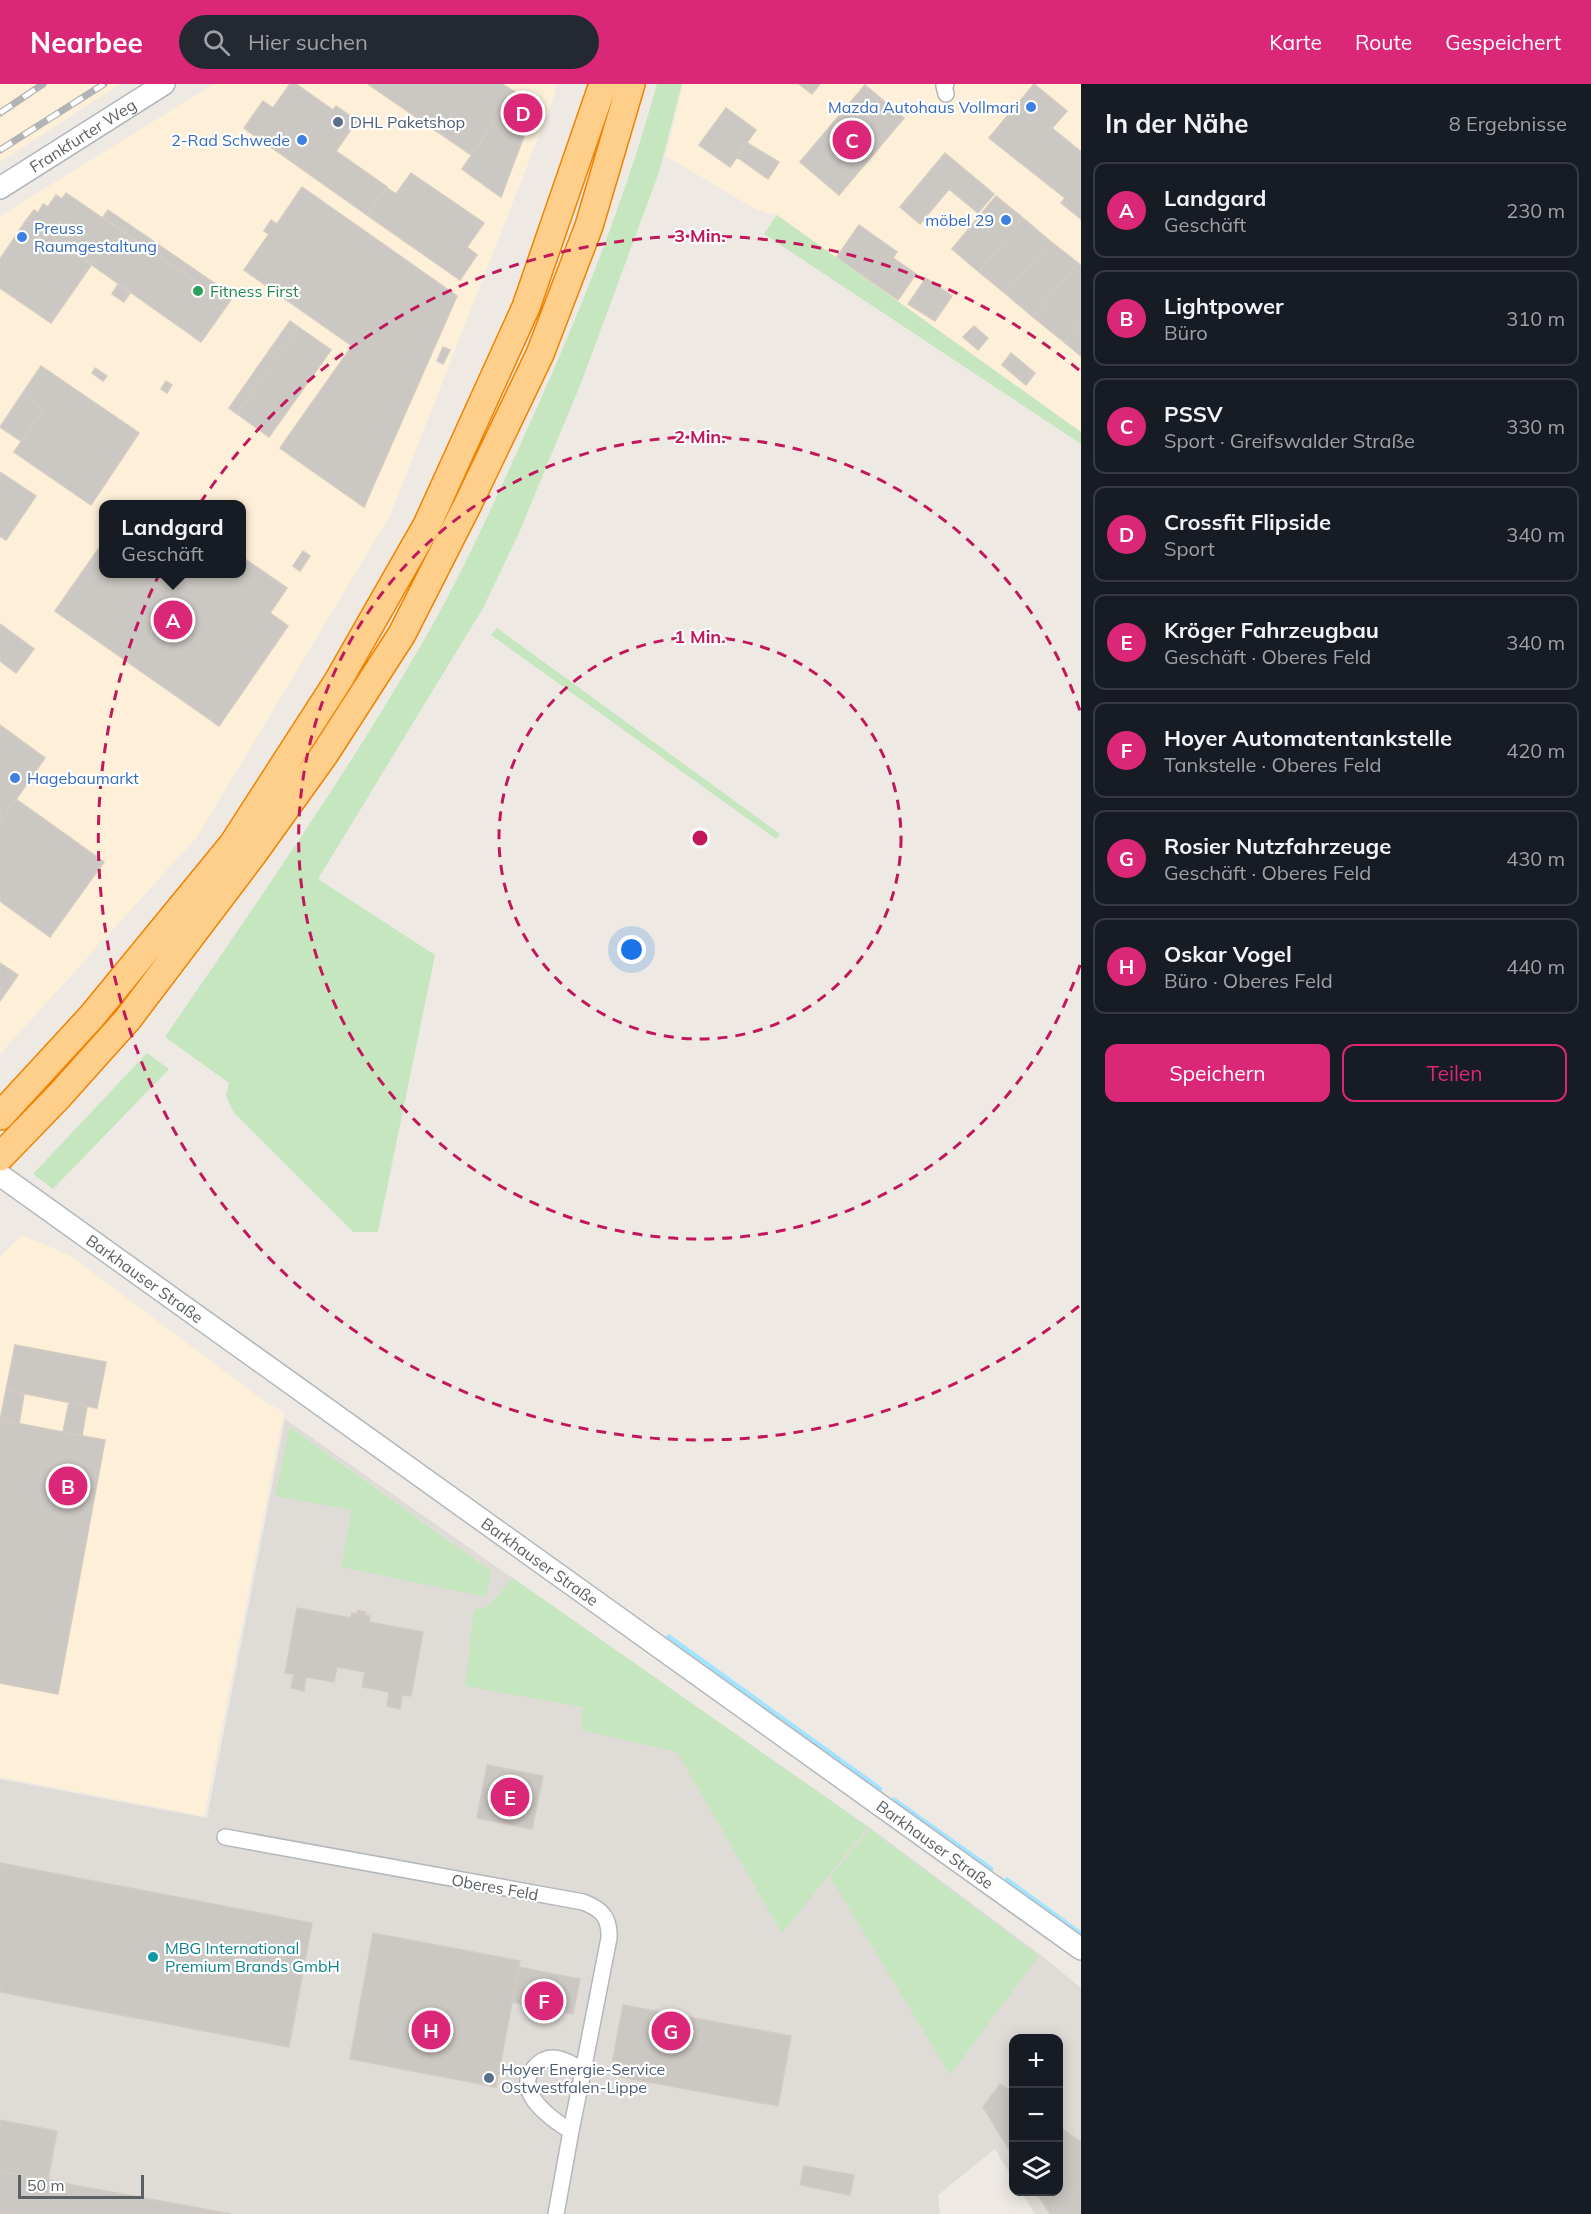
<!DOCTYPE html>
<html lang="de">
<meta charset="utf-8">
<style>
:root{--surface:#171b24;--page:#242831;--text:#f1f3f6;--muted:#9ea1a6;--line:#363941;--accent:#db2777}
body{margin:0;font-family:Mulish,sans-serif;background:var(--page);color:var(--text)}
.controls{position:absolute;right:18px;bottom:18px;display:grid;overflow:hidden;border-radius:12px;box-shadow:0 3px 15px #0003}
.controls button{width:54px;height:54px;display:grid;place-items:center;padding:0;border:0;border-bottom:2px solid var(--line);background:var(--surface);color:var(--text);font:30px sans-serif}
.scale{position:absolute;left:18px;bottom:15px;width:126px;box-sizing:border-box;padding-left:6px;border:3px solid #5b6064;border-top:0;font-size:16px;line-height:21px;white-space:nowrap;color:#5b6064;-webkit-text-stroke:4px #fff;paint-order:stroke}
.you{position:absolute;left:632px;top:866px;width:21px;height:21px;margin:-15px;border:4px solid #fff;border-radius:50%;background:#1a73e8;box-shadow:0 0 0 9px #1a73e833}
.badge{display:grid;place-items:center;width:39px;height:39px;border-radius:50%;background:var(--accent);color:#fff;font-size:20px;font-weight:700}
.pin{position:absolute;translate:-50% -50%;border:3px solid #fff;box-shadow:0 2px 6px #0006}
.popup{position:absolute;left:99px;top:416px;width:147px;height:78px;box-sizing:border-box;display:grid;place-content:center;border-radius:12px;background:var(--surface);filter:drop-shadow(0 2px 4px #0005);font-size:20px;white-space:nowrap;color:var(--muted)}
.popup b{font-size:22px;color:var(--text)}
.popup::after{content:'';position:absolute;left:50%;top:100%;margin-left:-12px;border:12px solid transparent;border-top-color:var(--surface)}
.list{margin:0;padding:0;list-style:none}
h2{display:flex;justify-content:space-between;align-items:center;height:78px;margin:0;padding:0 24px;font-size:26px}
h2 small{font-size:20px;font-weight:400;color:var(--muted)}
.list li{display:grid;grid-template-columns:39px 1fr auto;gap:18px;align-items:center;box-sizing:border-box;height:96px;margin:0 12px 12px;padding:0 12px;border:2px solid var(--line);border-radius:12px}
.list b{display:block;font-size:22px;white-space:nowrap}
.list p{margin:0;font-size:20px;white-space:nowrap;color:var(--muted)}
.list em{font-size:20px;font-style:normal;color:var(--muted)}
.actions{display:flex;gap:12px;padding:18px 24px}
.actions a{flex:1;padding:14px 0;border:2px solid var(--accent);border-radius:12px;text-align:center;font-size:21px;color:var(--accent)}
.actions .main{background:var(--accent);color:#fff}
.icon{flex:none;width:33px;height:33px;fill:none;stroke:currentColor;stroke-width:2;stroke-linecap:round;stroke-linejoin:round}
.map{position:relative;flex:none;width:1081px;height:2130px;overflow:hidden}
header{display:flex;align-items:center;gap:36px;box-sizing:border-box;height:84px;padding:0 30px;background:var(--accent);color:#fff}
header strong{font-size:28px}
nav{display:flex;gap:33px;margin-inline-start:auto;font-size:21px}
.search{width:420px;height:54px;background:var(--page);display:flex;align-items:center;gap:15px;box-sizing:border-box;padding:0 21px;border-radius:33px;color:var(--muted);font-size:22px}
main{display:flex}
aside{flex:1;background:var(--surface)}
.map>svg:first-child{display:block}
.commercial{fill:#fef0d8;fill-rule:evenodd}
.industrial{fill:#dfdcd7;fill-rule:evenodd}
.green{fill:#c5e6bf}
.lines{fill:none;stroke-linecap:round;stroke-linejoin:round}
.stream{stroke:#a2e4ff;stroke-width:5}
.building{fill:#cbc7c2;stroke:#d3cbc1;stroke-width:1.5}
.street-casing{stroke:#b4b7ba;stroke-width:18}
.secondary-casing{stroke:#b2b7bb;stroke-width:24}
.highway-casing{stroke:#f18200;stroke-width:30}
.street{stroke:#fff;stroke-width:15}
.secondary{stroke:#fff;stroke-width:21}
.highway{stroke:#fecf8a;stroke-width:27}
.rail-casing{stroke:#b2b3b4;stroke-width:7}
.rail{stroke:#fff;stroke-width:4.5;stroke-dasharray:14;stroke-linecap:butt}
.ring{fill:none;stroke:#c2185b;stroke-width:3;stroke-dasharray:10 8}
.shop-dot{fill:#3f7fe0;stroke:#fff;stroke-width:2}
.service-dot{fill:#5c6f8a;stroke:#fff;stroke-width:2}
.leisure-dot{fill:#2e9e5b;stroke:#fff;stroke-width:2}
.culture-dot{fill:#0f9aa8;stroke:#fff;stroke-width:2}
.labels{text-anchor:middle;stroke-width:4.5;stroke-linejoin:round;paint-order:stroke}
.shop-label{font-size:16px;fill:#366cbe;stroke:#fff;text-anchor:end}
.service-label{font-size:16px;fill:#4e5e75;stroke:#fff;text-anchor:start}
.street-label{font-size:16px;fill:#5b6064;stroke:#fff}
.leisure-label{font-size:16px;fill:#27864d;stroke:#fff;text-anchor:start}
.culture-label{font-size:16px;fill:#0d838f;stroke:#fff;text-anchor:start}
.centre{fill:#c2185b;stroke:#fff;stroke-width:3}
.ring-label{font-size:18px;text-anchor:middle;font-weight:bold;fill:#c2185b;stroke:#fff;stroke-width:4.5;stroke-linejoin:round;paint-order:stroke}
</style>
<header>
<strong>Nearbee</strong>
<div class="search"><svg class="icon" aria-label="search" viewBox="0 0 24 24"><circle cx="10" cy="10" r="6"/><path d="M15 15l6 6"/></svg>Hier suchen</div>
<nav><a>Karte</a><a>Route</a><a>Gespeichert</a></nav>
</header>
<main>
<div class="map">
<svg width="1081" height="2130" viewBox="0 0 1081 2130">
<rect width="100%" height="100%" fill="#eeeae3"/>
<path class="commercial" d="M0 0H120L0 78Z
M214 0H557L553 16 390 432 197 753 0 970V132ZM104 420H242V490H104Z
M683 0H1081V348L777 131 755 125 666 72Z
M22 1151 69 1171 267 1319 284 1328 204 1732 0 1693V1173Z"/>
<path class="industrial" d="M285 1335 869 1743 1042 1872 1081 1904V2130H1035L1021 2108H1058V1954H1014L1013 2095 995 2065 938 2111 940 2130H0V1695L207 1734ZM290 1343 491 1487 341 1483 353 1426Z"/>
<path class="green" d="M657 0H682L659 88 583 294 519 449 483 524 318 795 435 871 378 1148H353L234 1029 226 1012 229 999 165 953C252 825 342 698 420 563 458 498 490 428 521 359 574 243 623 124 657 0Z
M777 131 1081 348V360L764 150Z
M497 544 780 750 776 755 491 551Z
M147 969 169 985 53 1105 33 1090Z
M290 1343 491 1487 486 1513 341 1483 352 1426 275 1412Z
M513 1494 868 1743 782 1849 677 1668 581 1646 583 1623 465 1602 474 1526 488 1522Z
M870 1745 1039 1872 950 1991 830 1793Z"/>
<g class="lines">
<path class="stream" d="M669 1553 880 1705
M894 1716 991 1785
M1007 1796 1081 1850"/>
</g>
<path class="building" d="M290 0H296L333 26 336 22 357 37 336 67 387 103 367 131 244 44 263 17 273 24Z
M368 0H502L515 8 471 71Z
M799 0H820L812 10Z
M1034 0 1067 27 1052 44 1081 68V135L1061 119 1065 114 989 54Z
M865 1 904 34 839 111 800 78Z
M515 8 535 23 501 113 462 85Z
M726 24 756 46 730 83 699 61Z
M747 59 779 78 768 95 737 73Z
M945 69 994 110 978 129 949 105 920 140 900 123Z
M411 89 484 139 467 163 477 171 460 196 367 131 387 104 396 110Z
M302 103 457 212 364 423 280 364 352 262 244 186 269 150 264 147 271 136 277 140Z
M66 109 198 199 203 193 209 198 205 204 228 220 201 258 27 135 34 126 38 129 43 120 48 123 56 111 62 115Z
M996 112 1023 134 979 188 952 165Z
M108 126 233 212 228 220 103 133Z
M1023 134 1050 157 1006 210 979 188Z
M27 135 92 180 51 239 0 204V175Z
M859 141 897 168 893 174 916 190 898 216 837 173Z
M1050 157 1078 179 1033 233 1006 210Z
M1078 179 1081 182V238L1064 258 1033 233Z
M926 194 952 212 935 237 908 220Z
M118 200 130 209 124 218 112 210Z
M290 237 331 266 269 353 229 324 237 330 298 243Z
M290 237 298 243 237 330 229 324Z
M1081 238V272L1064 258Z
M974 242 988 254 978 266 963 253Z
M443 263 450 266 443 280 437 277Z
M1011 269 1035 289 1026 301 1002 281Z
M41 282 139 349 91 421 14 368 43 326 22 310Z
M95 284 107 292 103 297 92 289Z
M166 297 172 301 167 309 161 305Z
M22 310 43 326 21 357 0 343Z
M0 388 36 412 6 456 0 452Z
M104 457V490H242V473L287 504 270 529 288 542 219 642 55 527Z
M303 467 310 472 300 487 293 482Z
M0 540 34 565 16 589 0 577Z
M0 641 45 674 0 738Z
M16 715 104 778 50 853 0 817V738Z
M0 879 18 891 0 917Z
M15 1261 106 1278 97 1324 6 1306Z
M6 1306 24 1310 19 1340 0 1336Z
M69 1318 87 1322 82 1352 63 1348Z
M0 1336 105 1356 58 1610 0 1599Z
M297 1524 351 1534 352 1529 357 1530 358 1526 366 1528 365 1531 370 1532 369 1538 423 1548 411 1612 402 1611 400 1625 387 1622 389 1608 362 1603 365 1588 337 1583 334 1598 306 1593 304 1607 291 1604 294 1590 285 1589Z
M487 1681 543 1692 532 1745 477 1734Z
M0 1779 312 1839 289 1963 0 1908Z
M373 1849 520 1877 496 2003 350 1975Z
M519 1883 580 1895 573 1930 512 1918Z
M623 1921 791 1952 778 2022 610 1991Z
M1000 2000 1014 2009V2063L1010 2067 983 2023Z
M0 2036 57 2047 48 2096 0 2087Z
M1058 2042 1081 2058V2130H1050L1036 2108H1058Z
M804 2082 854 2091 850 2111 800 2101Z
M0 2087 48 2096 49 2093V2096L57 2098V2095V2098L231 2130H0Z"/>
<g class="lines">
<defs>
<path id="street" d="M946 0 944 2 946 10
M225 1753 583 1818C602 1825 610 1834 609 1854L583 1987
M556 2130 571 2047C557 2039 529 2019 528 2001 527 1995 530 1988 534 1984 549 1966 567 1976 583 1987L571 2047"/>
<g id="secondary">
<path id="s1" d="M0 104 164 0"/>
<path id="s2" d="M0 1091 1081 1865"/>
</g>
<path id="highway" d="M0 1032 92 932 233 760 338 597 427 441 526 223 603 0
M0 1073 59 1012 128 935 253 770 324 671 402 550 467 422 540 270 589 142 631 0"/>
</defs>
<use href="#street" class="street-casing"/>
<use href="#secondary" class="secondary-casing"/>
<use href="#highway" class="highway-casing"/>
<use href="#street" class="street"/>
<use href="#secondary" class="secondary"/>
<use href="#highway" class="highway"/>
<defs>
<path id="rail" d="M0 29 43 0
M0 66 104 0"/>
</defs>
<use href="#rail" class="rail-casing"/>
<use href="#rail" class="rail"/>
</g>
<g class="ring">
<circle cx="700" cy="754" r="201"/>
<path d="M1080 881A401 401 0 1 1 1080 627"/>
<path d="M1079 1222A602 602 0 1 1 1079 286"/>
</g>
<g class="shop-dot">
<circle cx="1031" cy="23" r="6"/>
<circle cx="302" cy="56" r="6"/>
<circle cx="1006" cy="136" r="6"/>
<circle cx="22" cy="153" r="6"/>
<circle cx="15" cy="694" r="6"/>
</g>
<g class="service-dot">
<circle cx="338" cy="38" r="6"/>
<circle cx="489" cy="1994" r="6"/>
</g>
<circle class="leisure-dot" cx="198" cy="207" r="6"/>
<circle class="culture-dot" cx="153" cy="1873" r="6"/>
<g class="labels">
<g class="shop-label">
<text x="1019" y="29">Mazda Autohaus Vollmari</text>
<text x="290" y="62">2-Rad Schwede</text>
<text x="994" y="142">möbel 29</text>
<text x="34" y="150" text-anchor="start">Preuss<tspan x="34" dy="18">Raumgestaltung</tspan></text>
<text x="27" y="700" text-anchor="start">Hagebaumarkt</text>
</g>
<g class="service-label">
<text x="350" y="44">DHL Paketshop</text>
<text x="501" y="1991">Hoyer Energie-Service<tspan x="501" dy="18">Ostwestfalen-Lippe</tspan></text>
</g>
<g class="street-label">
<text dy="6" stroke="none"><textPath href="#s1" startOffset="98">Frankfurter Weg</textPath></text>
<text dy="6" stroke="none"><textPath href="#s2" startOffset="178">Barkhauser Straße</textPath></text>
<text dy="6" stroke="none"><textPath href="#s2" startOffset="664">Barkhauser Straße</textPath></text>
<text dy="6" stroke="none"><textPath href="#s2" startOffset="1150">Barkhauser Straße</textPath></text>
<text transform="translate(495 1803) rotate(10)" y="6">Oberes Feld</text>
</g>
<g class="leisure-label">
<text x="210" y="213">Fitness First</text>
</g>
<g class="culture-label">
<text x="165" y="1870">MBG International<tspan x="165" dy="18">Premium Brands GmbH</tspan></text>
</g>
</g>
<circle cx="700" cy="754" r="9" class="centre"/>
<g class="ring-label">
<text x="700" y="158">3 Min.</text>
<text x="700" y="359">2 Min.</text>
<text x="700" y="559">1 Min.</text>
</g>
</svg>
<div class="controls">
<button>+</button>
<button>−</button>
<button><svg class="icon" aria-label="layers" viewBox="0 0 24 24"><path d="M12 4l9 5-9 5-9-5zM3 14l9 5 9-5"/></svg></button>
</div>
<div class="scale">50 m</div>
<div class="you"></div>
<div class="pin badge" style="left:173px;top:536px">A</div>
<div class="popup"><b>Landgard</b>Geschäft</div>
<div class="pin badge" style="left:68px;top:1402px">B</div>
<div class="pin badge" style="left:852px;top:56px">C</div>
<div class="pin badge" style="left:523px;top:29px">D</div>
<div class="pin badge" style="left:510px;top:1713px">E</div>
<div class="pin badge" style="left:544px;top:1917px">F</div>
<div class="pin badge" style="left:671px;top:1947px">G</div>
<div class="pin badge" style="left:431px;top:1946px">H</div>
</div>
<aside>
<h2>In der Nähe<small>8 Ergebnisse</small></h2>
<ul class="list">
<li><span class="badge">A</span><div><b>Landgard</b><p>Geschäft</p></div><em>230 m</em></li>
<li><span class="badge">B</span><div><b>Lightpower</b><p>Büro</p></div><em>310 m</em></li>
<li><span class="badge">C</span><div><b>PSSV</b><p>Sport · Greifswalder Straße</p></div><em>330 m</em></li>
<li><span class="badge">D</span><div><b>Crossfit Flipside</b><p>Sport</p></div><em>340 m</em></li>
<li><span class="badge">E</span><div><b>Kröger Fahrzeugbau</b><p>Geschäft · Oberes Feld</p></div><em>340 m</em></li>
<li><span class="badge">F</span><div><b>Hoyer Automatentankstelle</b><p>Tankstelle · Oberes Feld</p></div><em>420 m</em></li>
<li><span class="badge">G</span><div><b>Rosier Nutzfahrzeuge</b><p>Geschäft · Oberes Feld</p></div><em>430 m</em></li>
<li><span class="badge">H</span><div><b>Oskar Vogel</b><p>Büro · Oberes Feld</p></div><em>440 m</em></li>
</ul>
<div class="actions"><a class="main">Speichern</a><a>Teilen</a></div>
</aside>
</main>
